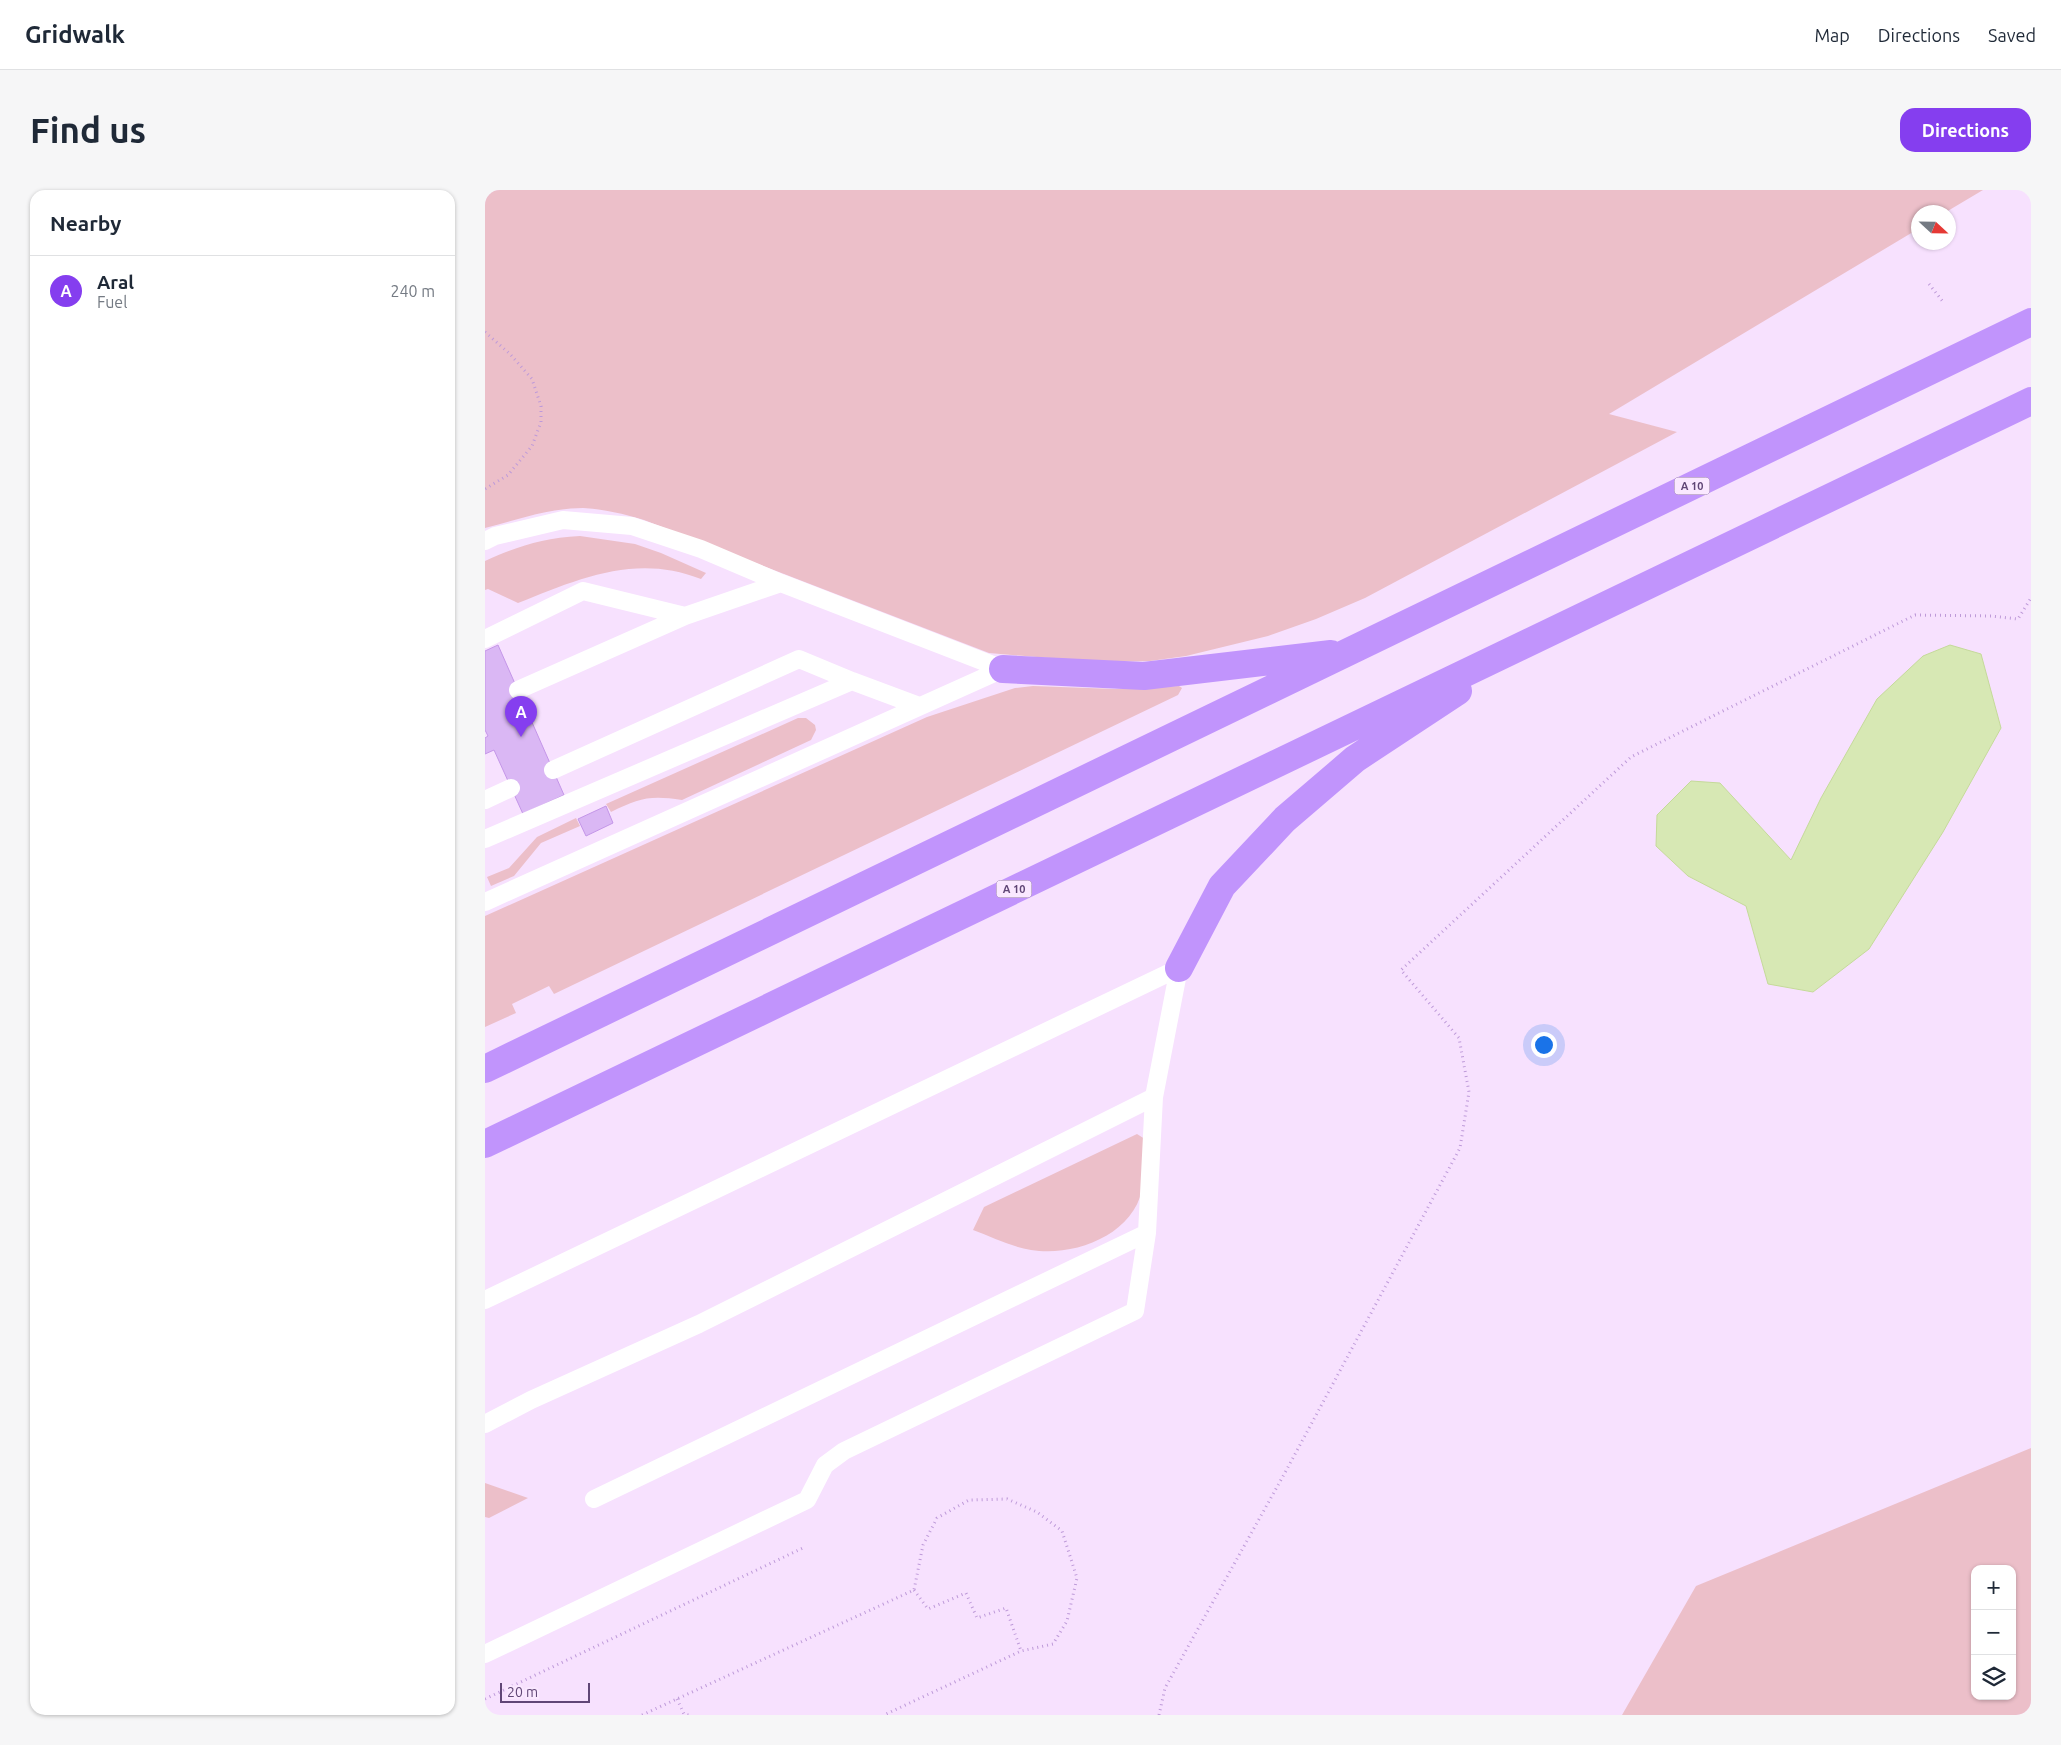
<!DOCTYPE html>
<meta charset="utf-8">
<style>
:root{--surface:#fff;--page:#f6f6f7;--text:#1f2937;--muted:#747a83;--line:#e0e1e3;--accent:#853eef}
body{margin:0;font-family:Ubuntu,sans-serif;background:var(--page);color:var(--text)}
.controls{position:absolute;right:15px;bottom:15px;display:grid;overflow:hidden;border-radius:10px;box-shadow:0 1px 4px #0004}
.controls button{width:45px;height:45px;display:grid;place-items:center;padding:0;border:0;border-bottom:1px solid var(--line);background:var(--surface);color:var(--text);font:25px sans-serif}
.compass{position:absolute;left:1426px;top:15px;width:45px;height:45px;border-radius:50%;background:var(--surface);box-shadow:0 1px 4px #0004;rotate:112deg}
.scale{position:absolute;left:15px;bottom:12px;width:90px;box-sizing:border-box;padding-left:5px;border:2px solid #604676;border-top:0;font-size:14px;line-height:18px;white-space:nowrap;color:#604676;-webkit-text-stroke:4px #fae8ff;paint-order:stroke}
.you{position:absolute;left:1058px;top:854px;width:18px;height:18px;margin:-12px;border:4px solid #fff;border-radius:50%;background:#1a73e8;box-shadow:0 0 0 8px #1a73e833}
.badge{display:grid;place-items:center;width:32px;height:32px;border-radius:50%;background:var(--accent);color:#fff;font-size:16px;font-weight:700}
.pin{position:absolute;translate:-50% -41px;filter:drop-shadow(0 1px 2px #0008)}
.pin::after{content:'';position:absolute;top:26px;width:18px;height:15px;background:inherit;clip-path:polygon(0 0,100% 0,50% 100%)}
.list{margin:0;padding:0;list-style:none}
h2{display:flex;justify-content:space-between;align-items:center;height:65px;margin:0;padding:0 20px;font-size:21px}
h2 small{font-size:16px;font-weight:400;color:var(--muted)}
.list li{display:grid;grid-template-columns:32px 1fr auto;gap:15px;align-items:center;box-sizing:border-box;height:70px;padding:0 20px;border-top:1px solid var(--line)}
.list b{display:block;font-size:19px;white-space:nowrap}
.list p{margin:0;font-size:16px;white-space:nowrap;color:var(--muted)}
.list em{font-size:16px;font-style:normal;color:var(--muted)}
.icon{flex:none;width:28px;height:28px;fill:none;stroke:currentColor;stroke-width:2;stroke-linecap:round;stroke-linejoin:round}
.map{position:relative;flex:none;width:1546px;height:1525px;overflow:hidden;border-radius:15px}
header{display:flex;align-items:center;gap:30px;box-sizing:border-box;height:70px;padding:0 25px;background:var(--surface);border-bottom:1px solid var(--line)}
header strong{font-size:24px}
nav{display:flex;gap:28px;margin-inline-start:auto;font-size:18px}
.intro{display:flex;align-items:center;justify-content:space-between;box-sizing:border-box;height:120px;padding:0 30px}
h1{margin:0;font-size:35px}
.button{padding:12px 22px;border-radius:15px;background:var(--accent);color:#fff;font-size:18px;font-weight:700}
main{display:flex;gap:30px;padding:0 30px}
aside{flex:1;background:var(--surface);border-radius:15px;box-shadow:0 1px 4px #0004}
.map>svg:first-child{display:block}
.green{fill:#ecbfc9;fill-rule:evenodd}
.water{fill:#d7e8b4;stroke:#c5da9a}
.building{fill:#dab7f4;stroke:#c496e8}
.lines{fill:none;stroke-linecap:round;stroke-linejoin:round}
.path{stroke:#be9ad9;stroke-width:3;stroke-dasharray:1 4;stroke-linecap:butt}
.service{stroke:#fff;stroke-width:18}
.motorway{stroke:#c194fc;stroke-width:28}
.labels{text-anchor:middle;stroke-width:4;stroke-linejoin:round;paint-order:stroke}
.shield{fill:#fae8ff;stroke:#8e779f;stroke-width:1}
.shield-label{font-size:11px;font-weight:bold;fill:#604676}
</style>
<header>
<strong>Gridwalk</strong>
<nav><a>Map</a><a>Directions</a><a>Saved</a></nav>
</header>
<div class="intro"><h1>Find us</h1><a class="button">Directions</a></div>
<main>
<aside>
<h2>Nearby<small></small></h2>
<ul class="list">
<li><span class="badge">A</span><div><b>Aral</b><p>Fuel</p></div><em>240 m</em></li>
</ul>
</aside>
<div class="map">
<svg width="1546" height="1525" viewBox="0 0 1546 1525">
<rect width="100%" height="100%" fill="#f7e1fe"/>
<path class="green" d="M0 0H1498L1461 22H1434L1433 39 1124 224 1192 242 880 408 831 429 783 446 701 466 665 471 613 472 504 463 159 330C139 324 119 319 98 318 65 318 31 330 0 338Z
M95 346 150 354 176 363 221 383 216 389C151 363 93 389 33 413L3 399 0 400V371C34 356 57 348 95 346Z
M548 496 630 499 694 496 697 498 693 505 69 804 64 796 27 814 31 823 0 837V726L442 527 530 498Z
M313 528H321L330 535 331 540 326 550 197 610C165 605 154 608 126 622L121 614Z
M91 628 95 636 56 653 29 686 6 696 2 687 24 678 52 647Z
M652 944 663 951C661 967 660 984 657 1000 647 1046 588 1067 546 1060 527 1057 507 1047 488 1040L499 1017Z
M1546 1258V1525H1137L1211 1396ZM1490 1379H1527V1506H1490Z
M0 1293 43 1308 4 1328 0 1327Z"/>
<path class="water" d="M1465 455 1496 464 1516 538 1458 642 1384 759 1328 802 1283 794 1261 716 1203 686 1171 656 1172 625 1206 591 1235 593 1306 670 1336 608 1392 509 1438 466Z"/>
<path class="building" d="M13 455 79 605 38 624 9 560 0 564V548L3 546 0 540V461Z
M121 616 128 633 101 646 93 629Z"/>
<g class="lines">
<path class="path" d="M1444 94 1459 113
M0 142 25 164 47 189 56 216V232L47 256 23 285 0 299
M429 1400 443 1419 481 1403 492 1428 521 1418 536 1461
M0 1509 320 1357
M192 1509 199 1524 204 1525
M157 1525 429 1400 438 1355 452 1328 484 1310 522 1309 552 1322 577 1341 592 1388 582 1431 568 1454 536 1461 399 1525
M674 1525 680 1498 802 1279 975 958 984 902 974 848 916 780 1146 567 1430 425 1506 426 1533 429 1546 408"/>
<path class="service" d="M0 351 10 346 78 330 147 336 216 359 296 393 518 479
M0 449 98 401 200 426 296 393
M33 500 200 426
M68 580 314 469 367 491
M0 610 26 598
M0 649 367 491 434 516
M0 712 518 479
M0 1110 694 778
M0 1234 46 1210 214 1134 669 907 694 778
M109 1309 662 1043
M0 1464 322 1310 340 1275 359 1261 650 1121 662 1043 669 907"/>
<path class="motorway" d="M518 479 659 486 846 464
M694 778 737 696 800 629 870 569 973 501
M0 879 1546 132
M0 954 1546 211"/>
</g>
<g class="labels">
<g class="shield">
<rect x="1189.5" y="287.5" width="35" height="17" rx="4"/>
<rect x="511.5" y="690.5" width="35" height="17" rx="4"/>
</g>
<g class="shield-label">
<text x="1207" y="300">A 10</text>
<text x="529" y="703">A 10</text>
</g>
</g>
</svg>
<div class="controls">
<button>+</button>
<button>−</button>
<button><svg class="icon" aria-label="layers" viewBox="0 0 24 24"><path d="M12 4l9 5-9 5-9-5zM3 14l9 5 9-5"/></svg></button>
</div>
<svg class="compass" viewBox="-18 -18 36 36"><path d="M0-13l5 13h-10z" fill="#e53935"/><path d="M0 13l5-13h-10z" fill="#747a83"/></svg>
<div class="scale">20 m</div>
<div class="you"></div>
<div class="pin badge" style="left:36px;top:547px">A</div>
</div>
</main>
